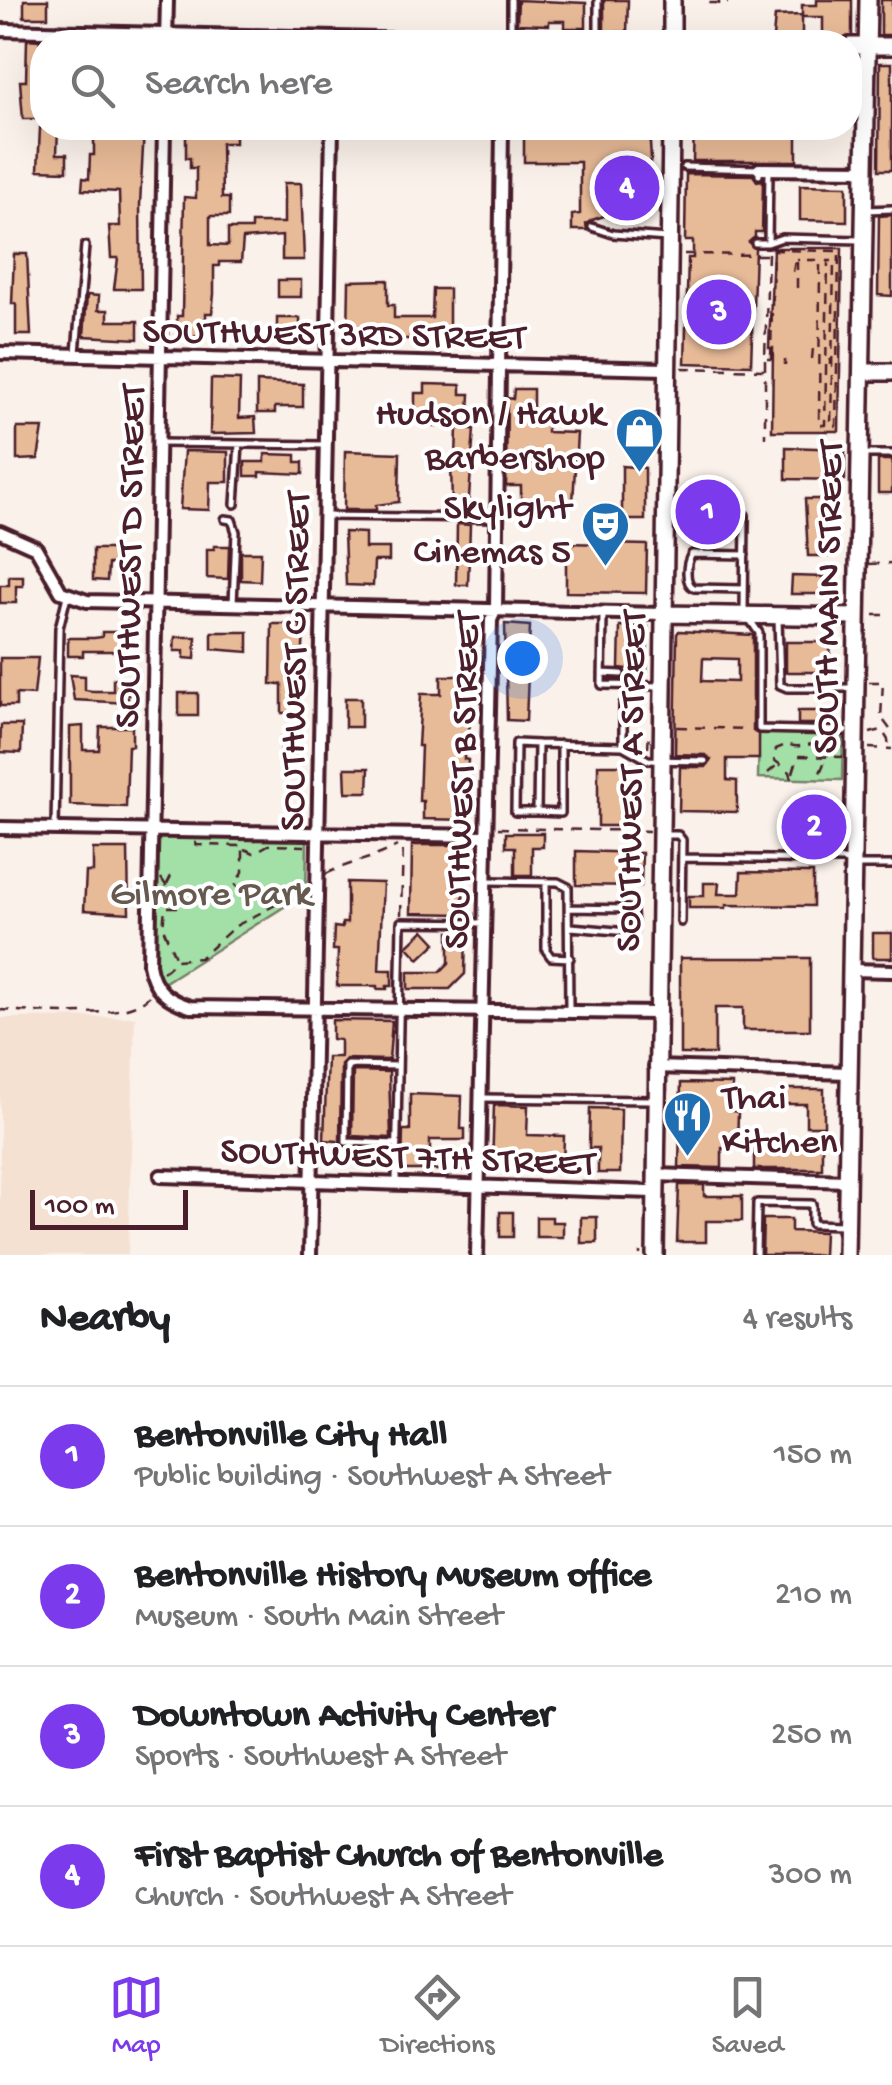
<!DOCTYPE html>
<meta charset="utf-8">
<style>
:root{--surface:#fff;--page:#f2f2f2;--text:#202124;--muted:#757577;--line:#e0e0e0;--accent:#7c3aed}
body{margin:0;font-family:"Gochi Hand",sans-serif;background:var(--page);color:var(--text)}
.scale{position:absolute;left:30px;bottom:25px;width:158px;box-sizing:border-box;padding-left:10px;border:5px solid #4a1f2b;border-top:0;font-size:28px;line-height:35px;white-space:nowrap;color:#4a1f2b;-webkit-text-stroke:8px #fff;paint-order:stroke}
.you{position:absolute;left:522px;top:658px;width:35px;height:35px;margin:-25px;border:8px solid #fff;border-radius:50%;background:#1a73e8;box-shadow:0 0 0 15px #1a73e833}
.badge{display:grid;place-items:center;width:65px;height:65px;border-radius:50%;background:var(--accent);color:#fff;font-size:32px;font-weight:700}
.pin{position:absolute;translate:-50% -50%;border:5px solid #fff;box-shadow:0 2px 10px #0006}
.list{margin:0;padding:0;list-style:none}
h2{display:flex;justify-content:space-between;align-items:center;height:130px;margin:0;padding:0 40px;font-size:42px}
h2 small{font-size:32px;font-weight:400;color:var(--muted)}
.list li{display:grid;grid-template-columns:65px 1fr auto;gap:30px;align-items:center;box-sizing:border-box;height:140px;padding:0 40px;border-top:2px solid var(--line)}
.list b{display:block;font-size:38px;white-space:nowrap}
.list p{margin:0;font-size:32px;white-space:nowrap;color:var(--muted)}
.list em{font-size:32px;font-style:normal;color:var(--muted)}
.icon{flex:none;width:55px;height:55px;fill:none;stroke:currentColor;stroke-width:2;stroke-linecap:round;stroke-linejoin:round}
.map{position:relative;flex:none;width:892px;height:1255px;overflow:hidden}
.search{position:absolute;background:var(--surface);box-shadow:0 10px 40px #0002;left:30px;right:30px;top:30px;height:110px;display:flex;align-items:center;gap:25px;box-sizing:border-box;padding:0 35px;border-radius:40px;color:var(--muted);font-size:38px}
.sheet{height:690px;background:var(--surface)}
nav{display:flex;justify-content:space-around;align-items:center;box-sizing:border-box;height:140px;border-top:2px solid var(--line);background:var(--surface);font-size:28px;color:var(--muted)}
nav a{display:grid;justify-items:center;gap:5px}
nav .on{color:var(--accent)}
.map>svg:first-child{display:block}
.built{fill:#f5e1d1}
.green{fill:#a3e0a7;stroke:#768069;stroke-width:2.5}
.building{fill:#e8bb98;stroke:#4a1f2b;stroke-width:2.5;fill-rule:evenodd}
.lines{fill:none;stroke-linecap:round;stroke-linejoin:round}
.lane-casing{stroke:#4a1f2b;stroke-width:12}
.street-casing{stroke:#4a1f2b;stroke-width:18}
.secondary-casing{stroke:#4a1f2b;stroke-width:22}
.path{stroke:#4a1f2b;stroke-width:2.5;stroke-dasharray:10 8;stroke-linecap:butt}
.lane{stroke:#fff;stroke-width:5}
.street{stroke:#fff;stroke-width:10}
.secondary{stroke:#fff;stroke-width:15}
.labels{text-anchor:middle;stroke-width:8;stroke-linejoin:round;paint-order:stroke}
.street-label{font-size:38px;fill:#4a1f2b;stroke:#fff}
.poi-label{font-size:38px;fill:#4a1f2b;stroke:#fff;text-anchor:end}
.park-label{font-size:38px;fill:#655950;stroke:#fff}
</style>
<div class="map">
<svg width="892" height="1255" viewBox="0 0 892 1255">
<rect width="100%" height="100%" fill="#faf1ea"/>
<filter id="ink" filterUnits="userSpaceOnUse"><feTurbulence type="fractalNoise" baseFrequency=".01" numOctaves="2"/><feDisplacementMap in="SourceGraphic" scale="20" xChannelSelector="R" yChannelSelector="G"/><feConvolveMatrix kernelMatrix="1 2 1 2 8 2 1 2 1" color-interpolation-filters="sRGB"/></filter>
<g filter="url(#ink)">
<path class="built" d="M135 1017 128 1255H0V1018Z"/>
<path class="green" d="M759 733 843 734 842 780 758 778Z
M158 835 307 838 306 893 162 984 156 974Z"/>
<path class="building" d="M24 0H48V17H24Z
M518 0 586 3V28H565V21H549V25L517 24Z
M604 0H628L627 32H604Z
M817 0H852V35L842 39H823V17H802V38H773L775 16 802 15V5H817Z
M881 0H892V35H881Z
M27 39 40 40 39 50H42V119H23L20 81H26Z
M880 63H892V170H879Z
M40 128H58L57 154H67V171L38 170Z
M94 128H144L140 205 141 289H114L118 258H111L109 226H120L119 192 82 190 83 178 89 179 90 155H94Z
M197 128H224V132H235V143H221L222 198H229V216H210V245L228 246V229H251V223H284V183H301L304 260H282V236L243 239 241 262H219V266H214V294L212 313H206V337L177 336V316H182L184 197 196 198V168H190V158H186V133H196Z
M524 128H649L651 159 644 184 648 192 646 201 637 211 626 214 619 211 592 220 586 224 587 230H572V215L580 214V162H524Z
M694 128H797V161H693Z
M686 174 753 175 757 181 763 180 762 232H755V237L749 242 755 249 751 365 685 363 688 258H693V241H685Z
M800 185 847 186V221L800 220Z
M892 215V296L878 295 879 216Z
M773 248H842L839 431H772L773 348H769Z
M14 254H27L31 335H16V304H12Z
M278 280H301V297H278Z
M388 280V305H394V318H432L433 289H449V342H431V339H371V336L348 335 349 281Z
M87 295 99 296 98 310H108V321H138V339L84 336Z
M277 318H300V338H277Z
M211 379 240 380 239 418 255 417 256 433 210 434Z
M257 382 303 384V407H275V413H257Z
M425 384 461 385V394H470L469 412 453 415V412L436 411V426L415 423V393H425Z
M514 389H533V421H547V432L577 433 573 503H521V486H506L507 398 513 399Z
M17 428H43L38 459 17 460Z
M457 428 474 429 468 511 452 510 451 458H456Z
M786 447 845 449V480L786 479Z
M184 451 228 452V482H210L209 510 180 509Z
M345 451 400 453 399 502 376 505V510H344Z
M265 454 296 455V462H303V474L260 472V476H245V462H265Z
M878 460H892V493H878Z
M622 466 645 468V520H622Z
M682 493 732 494 734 535 687 534V517H682Z
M805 499H822L821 540H831V556H808Z
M457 524 470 525 468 585H456Z
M344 532 365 533V548H389V561H374L373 586 346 585Z
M566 543 647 545 646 593 566 592Z
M214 546H229L228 579 207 578V549H214Z
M93 549H119V564H108L107 581 93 580Z
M241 552H261L260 581 241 580Z
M9 576H23V586H16V603H0V585H9Z
M792 576 825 577V594H791Z
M272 624H301L300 631H304L299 713H282V684H271Z
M505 624 530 626 526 721 507 720Z
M620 626 648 627 647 671 619 668Z
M679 631 753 635V731L759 735V759H727V780L737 781V812L679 811 680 767H706L711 760 706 755 675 754 677 634ZM703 658 737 659V682L702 681Z
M102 632H126V651H83V656H68V638H94L102 637Z
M212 632H248V652L212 649Z
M175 637H196L195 659 184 658V651H174Z
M786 642H830V672H786Z
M0 658H38L34 695 16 694V706H0Z
M70 675 85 676V690L92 691H113V679H133V694H128V703L74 700Z
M441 676H466V696L472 695 469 733H465L464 759 468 760 467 775H470L469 820 423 819V801H419L421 746H418L421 694H441Z
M179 693H198V716H179Z
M345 698H361V727H345Z
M798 711H830V724H798Z
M1 725H22L21 753 0 752Z
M83 726V750H99L100 727H132V746H128L126 807 70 805V727Z
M281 737H297V758H281Z
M598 765H630V826H598Z
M345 768H369L368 792H346Z
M790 820H838V833H790Z
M506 833H543V847H532V875H515V847H506Z
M412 845H464L463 914 411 913Z
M93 849H128L129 913 84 910 86 872H93Z
M576 851 642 853 641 886 576 885Z
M741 872 813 873V906L726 905V908H689V896H704V883H719L718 894H740Z
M347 882 383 883 379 970H392V986H387V989H377V986H337L338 950H333L334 927 342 928V923H347Z
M424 930 436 943 419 959 407 946Z
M449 932 466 933 465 974 450 989H408V972H440L449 963Z
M873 933H892V958H873Z
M680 958H810V1030H743V1008H715V1054H680Z
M332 1020 392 1021 389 1060 346 1059 341 1065 340 1144 346 1148 390 1150V1161L337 1160V1141L324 1140 327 1057H340V1040L332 1039Z
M353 1071 389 1072 391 1138 352 1136Z
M681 1083 732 1084V1111L738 1112 737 1149 722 1148V1168L679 1167Z
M780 1089H824V1126H806V1104H780Z
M410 1094 462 1096 461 1129H465V1140H430V1157H464V1170H402L403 1130H410Z
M494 1105 528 1106 527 1135 564 1136 563 1166 492 1168Z
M590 1108 621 1109 620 1173H598V1148H589Z
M754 1144H822V1169H754Z
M679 1185H704V1196H742V1221H706V1242H677Z
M500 1212H513V1237H500Z
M536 1217H552V1222H563V1237H536Z
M581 1217H597V1243H581Z
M763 1219H791V1231L824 1232 823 1255H762Z"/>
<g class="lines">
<defs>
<path id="lane" d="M511 39V0
M598 42V0
M684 167 759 169V175
M866 210 892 209
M592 227 613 234 667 238
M755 243H768L782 238 860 240
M768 243 769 171
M76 353 85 246
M159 443 325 445
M865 454H892
M235 504 239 444
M324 516 496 518
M225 519 232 520 236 532 233 604
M744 589 694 588C684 583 686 563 692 554L745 555
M744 612 745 515
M603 614 602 685 661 686
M778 618 780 685 787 688H852
M750 620 759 633V729L845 731
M602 673 621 674
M561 744V813L537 812 538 744 623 746 648 760 705 761
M623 746V704
M536 812H515L516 743 538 744
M55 827 59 628 67 596
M662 835H678L682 840 681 922
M682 858 843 860 860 865H892
M488 881 558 882 568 887 569 1009
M546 882V950L551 957 570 958
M570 908 628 909 633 911 634 930 628 932 571 927
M483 1098 652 1100
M397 1144 346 1142 347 1065 398 1066
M396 1181 401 922 484 923
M756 1255 757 1203 812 1204V1224L843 1225"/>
<path id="street" d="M0 30 502 42
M166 42 167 0
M164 128 149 964C153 989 167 1000 190 1007L656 1013
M759 169 864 170
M0 353 667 369
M0 532 36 548 61 592 87 601 663 614
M0 828 485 836
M851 970 892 971
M655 1067 849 1073
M654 1175 848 1181
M161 1176 653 1192
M310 1255 332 128
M477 1255 491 620 496 609 502 128"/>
<path id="secondary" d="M672 0V42
M502 41 521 42
M850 46H892
M862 372H892
M663 614 856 617
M655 1255 671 128
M846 1255 868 0"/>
</defs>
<use href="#lane" class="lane-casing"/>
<use href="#street" class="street-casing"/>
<use href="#secondary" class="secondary-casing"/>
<path class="path" d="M709 3H728
M719 5V0
M768 253 765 359H773
M684 254 766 255
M793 272 795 260
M797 288V262
M771 359 773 250 839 251 836 426H831L834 261H828L825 425H819L820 260H797
M812 359 813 348
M830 359V365
M765 360V438
M785 365V359
M682 368 765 370
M869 564 892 563
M874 615H892
M837 645H843
M832 662H837
M869 682H883L881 717 892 732
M677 727 749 729
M870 733 882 730 888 740 889 749
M648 748 649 731
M869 748 892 749
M799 756 843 757
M768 773 777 765
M793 773 797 760
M792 779 790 772 774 760 776 749 788 744C801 751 812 739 825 746L828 754 817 780
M498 828 649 831
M195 842 197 845 243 846V872L235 883 253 915
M245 849 254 853 268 845 305 846
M326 874C349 862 375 859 397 846
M161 878 167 887 163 928 176 959
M167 884 171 876
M168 907H178L184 901
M401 915 403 843
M163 972 176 960 200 958 234 927 307 888
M0 1010C35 1011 126 1022 149 996
M640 1255V1252"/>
<use href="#lane" class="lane"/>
<use href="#street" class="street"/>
<use href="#secondary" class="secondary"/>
</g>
</g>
<defs>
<symbol id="shop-pin" viewBox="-11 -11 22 30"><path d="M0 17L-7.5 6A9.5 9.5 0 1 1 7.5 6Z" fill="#1f6fb2" stroke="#fff"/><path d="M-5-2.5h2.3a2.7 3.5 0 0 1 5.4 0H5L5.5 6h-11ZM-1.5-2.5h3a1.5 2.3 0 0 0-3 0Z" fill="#fff"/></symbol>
<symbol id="theatre-pin" viewBox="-11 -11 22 30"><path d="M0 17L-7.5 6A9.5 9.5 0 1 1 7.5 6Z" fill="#1f6fb2" stroke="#fff"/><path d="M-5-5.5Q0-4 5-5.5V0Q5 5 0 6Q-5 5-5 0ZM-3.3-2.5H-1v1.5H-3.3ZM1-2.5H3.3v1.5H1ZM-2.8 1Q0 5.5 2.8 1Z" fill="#fff"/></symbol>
<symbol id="restaurant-pin" viewBox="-11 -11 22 30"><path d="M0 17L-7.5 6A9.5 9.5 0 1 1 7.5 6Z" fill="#1f6fb2" stroke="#fff"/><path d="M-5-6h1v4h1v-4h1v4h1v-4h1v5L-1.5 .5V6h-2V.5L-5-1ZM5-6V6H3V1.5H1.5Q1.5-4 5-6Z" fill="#fff"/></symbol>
</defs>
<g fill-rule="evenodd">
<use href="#shop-pin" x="612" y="404" width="55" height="75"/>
<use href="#theatre-pin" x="578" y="498" width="55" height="75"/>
<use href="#restaurant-pin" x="660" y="1088" width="55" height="75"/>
</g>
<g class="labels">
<g class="street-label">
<text transform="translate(334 331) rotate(1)" y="13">SOUTHWEST 3RD STREET</text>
<text transform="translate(127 556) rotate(-89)" y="13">SOUTHWEST D STREET</text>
<text transform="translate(825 597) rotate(-89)" y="13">SOUTH MAIN STREET</text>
<text transform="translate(292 661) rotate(-89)" y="13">SOUTHWEST C STREET</text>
<text transform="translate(459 780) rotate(-88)" y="13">SOUTHWEST B STREET</text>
<text transform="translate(628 781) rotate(-89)" y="13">SOUTHWEST A STREET</text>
<text transform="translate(408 1154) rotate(2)" y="13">SOUTHWEST 7TH STREET</text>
</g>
<g class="poi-label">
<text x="605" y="423">Hudson / Hawk<tspan x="605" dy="44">Barbershop</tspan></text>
<text x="571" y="517">Skylight<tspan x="571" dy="44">Cinemas 5</tspan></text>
<text x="722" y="1107" text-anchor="start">Thai<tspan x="722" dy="44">Kitchen</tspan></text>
</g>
<g class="park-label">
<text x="211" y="903">Gilmore Park</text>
</g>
</g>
</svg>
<div class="scale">100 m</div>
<div class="you"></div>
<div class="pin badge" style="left:708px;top:512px">1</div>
<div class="pin badge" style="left:814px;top:827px">2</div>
<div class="pin badge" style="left:719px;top:312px">3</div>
<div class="pin badge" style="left:627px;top:188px">4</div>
<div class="search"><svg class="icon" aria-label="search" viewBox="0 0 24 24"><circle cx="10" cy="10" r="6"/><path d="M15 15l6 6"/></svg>Search here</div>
</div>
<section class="sheet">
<h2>Nearby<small>4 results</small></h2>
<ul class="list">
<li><span class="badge">1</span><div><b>Bentonville City Hall</b><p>Public building · Southwest A Street</p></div><em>150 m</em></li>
<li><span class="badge">2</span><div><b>Bentonville History Museum office</b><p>Museum · South Main Street</p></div><em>210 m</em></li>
<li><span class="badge">3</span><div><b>Downtown Activity Center</b><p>Sports · Southwest A Street</p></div><em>250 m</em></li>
<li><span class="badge">4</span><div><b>First Baptist Church of Bentonville</b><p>Church · Southwest A Street</p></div><em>300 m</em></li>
</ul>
</section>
<nav>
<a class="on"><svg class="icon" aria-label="map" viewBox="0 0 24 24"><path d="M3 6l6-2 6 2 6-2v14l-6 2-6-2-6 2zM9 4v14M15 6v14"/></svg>Map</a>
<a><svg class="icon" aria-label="directions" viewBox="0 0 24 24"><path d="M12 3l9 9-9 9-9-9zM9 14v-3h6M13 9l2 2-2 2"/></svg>Directions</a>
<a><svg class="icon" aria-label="saved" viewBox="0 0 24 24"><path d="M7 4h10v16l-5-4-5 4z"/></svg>Saved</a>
</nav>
